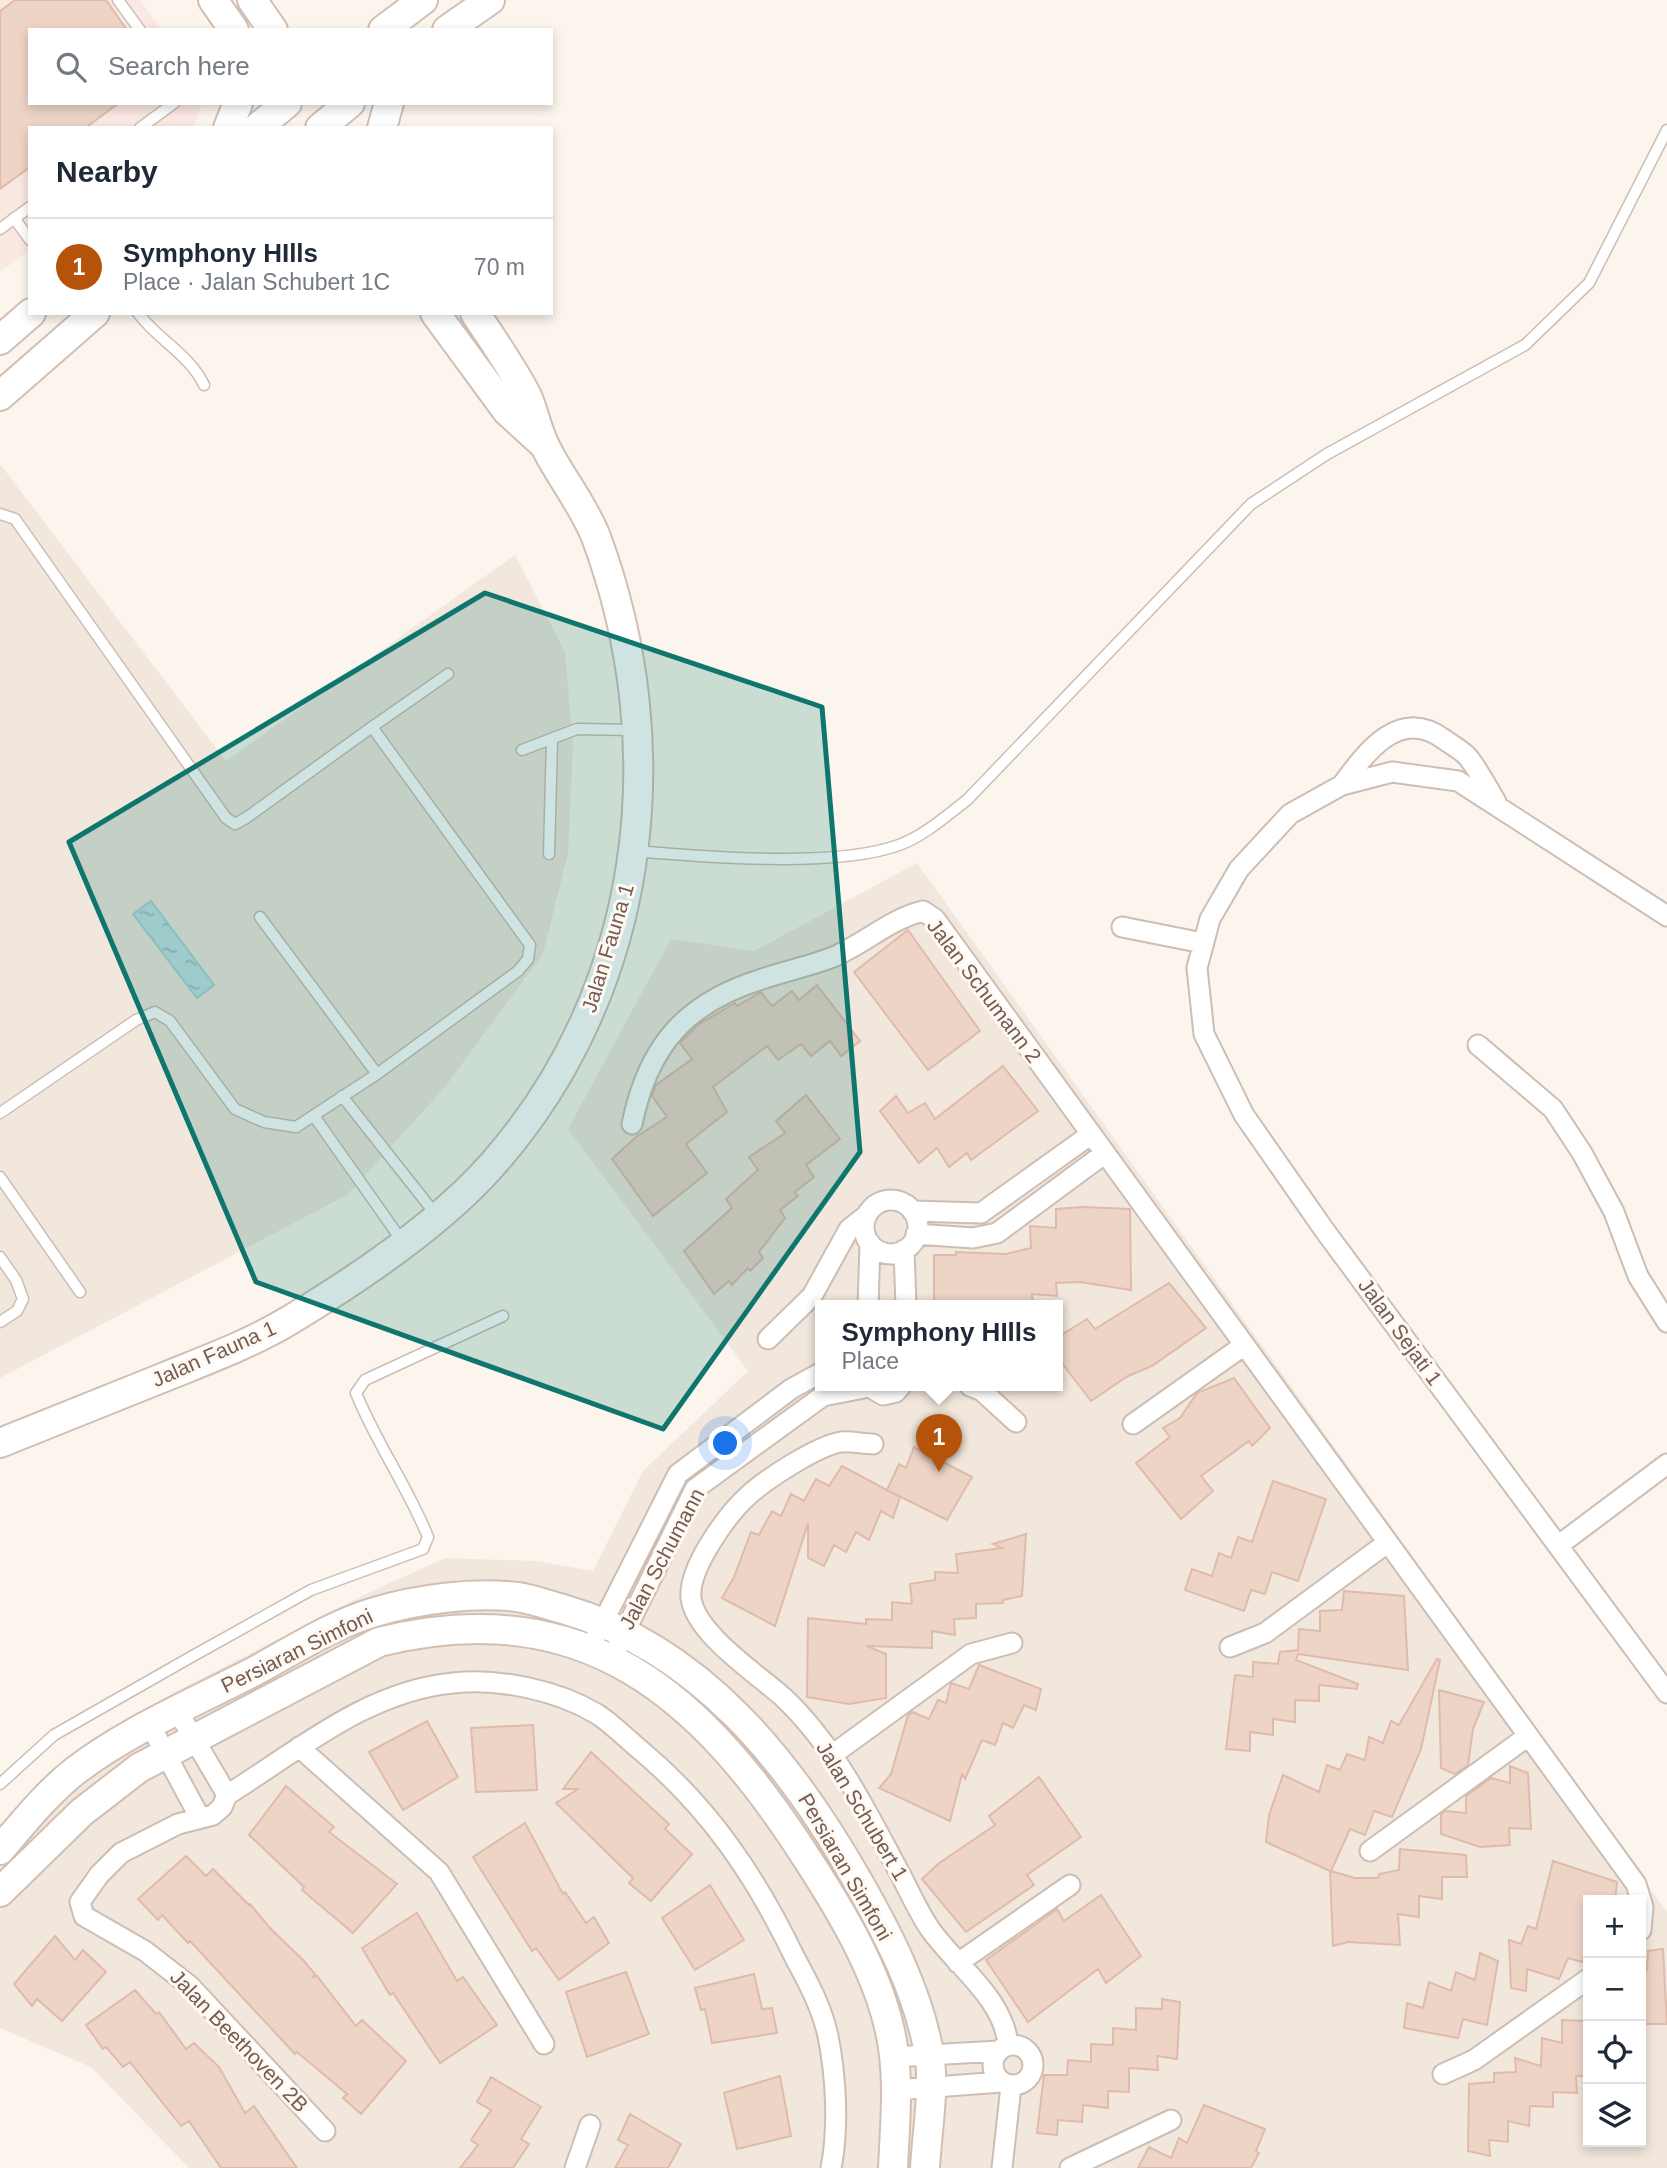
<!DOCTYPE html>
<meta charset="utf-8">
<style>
:root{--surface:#fff;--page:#f6f6f7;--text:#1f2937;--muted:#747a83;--line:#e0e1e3;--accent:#b45309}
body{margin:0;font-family:Arial,sans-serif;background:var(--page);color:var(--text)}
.controls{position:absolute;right:21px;bottom:21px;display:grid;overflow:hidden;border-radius:0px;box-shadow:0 4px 10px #0003}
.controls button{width:63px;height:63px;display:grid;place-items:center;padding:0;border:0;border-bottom:2px solid var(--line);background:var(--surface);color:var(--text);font:35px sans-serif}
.you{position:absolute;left:726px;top:1444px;width:24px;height:24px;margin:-18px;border:5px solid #fff;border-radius:50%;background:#1a73e8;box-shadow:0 0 0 10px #1a73e833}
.badge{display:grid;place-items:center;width:46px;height:46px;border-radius:50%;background:var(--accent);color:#fff;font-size:23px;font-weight:700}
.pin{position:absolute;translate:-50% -58px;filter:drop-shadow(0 2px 4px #0008)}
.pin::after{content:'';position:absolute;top:37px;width:24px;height:21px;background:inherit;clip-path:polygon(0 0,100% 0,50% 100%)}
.popup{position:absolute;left:815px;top:1300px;width:248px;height:91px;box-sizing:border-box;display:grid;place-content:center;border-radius:0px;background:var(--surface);filter:drop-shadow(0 2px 5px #0005);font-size:23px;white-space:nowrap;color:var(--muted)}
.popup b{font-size:26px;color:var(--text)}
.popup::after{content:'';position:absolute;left:50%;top:100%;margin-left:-14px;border:14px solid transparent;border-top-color:var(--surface)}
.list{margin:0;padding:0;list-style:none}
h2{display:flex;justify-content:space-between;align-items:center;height:91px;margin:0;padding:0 28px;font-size:30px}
h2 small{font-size:23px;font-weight:400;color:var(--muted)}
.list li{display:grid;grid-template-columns:46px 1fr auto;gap:21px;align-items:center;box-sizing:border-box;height:98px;padding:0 28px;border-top:2px solid var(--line)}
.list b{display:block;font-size:26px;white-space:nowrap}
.list p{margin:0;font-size:23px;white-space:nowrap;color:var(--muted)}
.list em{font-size:23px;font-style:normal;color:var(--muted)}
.icon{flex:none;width:38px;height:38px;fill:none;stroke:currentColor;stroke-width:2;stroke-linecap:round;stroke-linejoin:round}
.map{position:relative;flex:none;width:1667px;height:2168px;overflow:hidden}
.search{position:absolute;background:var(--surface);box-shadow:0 4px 10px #0003;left:28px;top:28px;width:525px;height:77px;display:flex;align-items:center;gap:18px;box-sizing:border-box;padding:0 24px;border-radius:0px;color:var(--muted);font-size:26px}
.panel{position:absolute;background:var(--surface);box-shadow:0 4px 10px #0003;left:28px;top:126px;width:525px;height:189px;border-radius:0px}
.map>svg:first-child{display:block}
.residential{fill:#f2e7dc;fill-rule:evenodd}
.commercial{fill:#fae8e2}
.water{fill:url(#water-ripples);stroke:#aad0d4;stroke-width:2}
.building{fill:#eed4c7;stroke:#dfbba9;stroke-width:2}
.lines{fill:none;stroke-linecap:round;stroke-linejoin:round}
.lane-casing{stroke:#cdbdb3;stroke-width:13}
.street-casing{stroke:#cdbdb3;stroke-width:23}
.secondary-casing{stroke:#d2bfb3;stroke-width:32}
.lane{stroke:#fff;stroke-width:10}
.street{stroke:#fff;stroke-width:19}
.secondary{stroke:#fff;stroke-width:28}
.marked{fill:#0f766e;fill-opacity:0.2;stroke:#0f766e;stroke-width:5;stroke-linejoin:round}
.labels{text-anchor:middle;stroke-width:6;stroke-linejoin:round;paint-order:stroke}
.street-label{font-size:21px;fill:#755c51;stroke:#fef9f3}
</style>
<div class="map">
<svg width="1667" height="2168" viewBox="0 0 1667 2168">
<defs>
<pattern id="water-ripples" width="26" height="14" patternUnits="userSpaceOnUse" patternTransform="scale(1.75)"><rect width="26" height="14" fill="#c2e0e3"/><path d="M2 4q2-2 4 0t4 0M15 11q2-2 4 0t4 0" fill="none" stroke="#a2b9ba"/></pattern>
</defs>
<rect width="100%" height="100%" fill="#fbf5ed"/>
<path class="residential" d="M0 464 226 761 515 555 565 652 573 746 568 853 543 954 445 1087 347 1195 0 1378Z
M917 863 1667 1912V2168H189L91 2067 0 2028V1825L69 1755 175 1692 368 1593 445 1558 536 1561 593 1571 643 1471 748 1371 568 1129 671 939 754 951ZM820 1306H1058V1386H820ZM1588 1900H1641V2142H1588Z"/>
<path class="commercial" d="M0 0H140L162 30H30V103H202L193 127 30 128V250L0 272Z"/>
<path class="water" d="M151 901 214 985 197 998 133 914Z"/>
<path class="building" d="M15 0H106L127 30H30V103H119L85 128H30V167L0 189V11Z
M908 930 980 1031 928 1070 854 972Z
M817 985 860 1041 841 1056 830 1041 811 1056 801 1044 778 1060 767 1046 713 1087 727 1112 686 1144 707 1173 653 1216 612 1159 636 1137 667 1117 652 1096 656 1085 692 1059 680 1043 699 1024 735 1003 737 1006 761 992 772 1006 792 991 799 1000Z
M1003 1066 1038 1111 971 1160 967 1153 949 1167 937 1148 919 1163 880 1111 896 1096 908 1113 925 1103 935 1119Z
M806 1095 840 1139 806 1165 814 1177 795 1192 798 1196 780 1210 785 1218 759 1252 763 1258 750 1271 748 1268 732 1285 729 1281 714 1294 684 1251 732 1208 726 1199 758 1170 749 1157 785 1133 776 1121Z
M1083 1207 1130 1209 1131 1290 1080 1282 1056 1283 1057 1296 1032 1294 1033 1306H934V1255H956V1252L1006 1254 1031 1248 1030 1226 1056 1228V1209Z
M1169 1283 1206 1328 1152 1366 1128 1376 1091 1401 1058 1358V1337L1087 1319 1095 1329Z
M1234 1378 1270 1428 1252 1446 1249 1441 1201 1476 1213 1491 1181 1519 1136 1463 1170 1437 1163 1428 1180 1418 1197 1393Z
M914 1447 972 1477 947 1520 887 1490 899 1464 906 1468Z
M842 1466 900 1497 893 1518 881 1511 869 1540 856 1532 846 1552 834 1545 824 1566 808 1558V1523L775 1626 722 1598 734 1577 751 1532 759 1535 772 1511 781 1516 791 1494 804 1501 816 1479 829 1486Z
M1273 1481 1326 1499 1298 1581 1272 1572 1265 1594 1251 1590 1244 1611 1185 1590 1192 1569 1212 1576 1219 1553 1231 1558 1238 1537 1252 1542Z
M1026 1534 1022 1596 1003 1600V1603L976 1604V1618L954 1619 955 1635 932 1631V1648L867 1646 886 1654V1698L849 1704 807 1697 808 1618 866 1624V1619L892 1620V1602L912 1604 910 1584 935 1580V1572L958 1573 956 1554 1002 1548 993 1544Z
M1344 1591 1404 1596 1408 1670 1298 1654 1296 1660 1358 1684 1357 1689 1319 1685V1701L1295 1700V1722L1273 1719V1735L1250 1732V1751L1226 1749 1235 1675 1253 1677V1662L1278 1664 1280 1652 1298 1650 1299 1629 1320 1631V1611L1342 1610Z
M1437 1659 1440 1660 1421 1749 1392 1817 1374 1811 1365 1835 1350 1829 1331 1871 1355 1878H1378L1379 1874 1399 1870 1400 1849 1466 1855 1467 1877H1442V1899L1419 1896V1917L1398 1914 1400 1945 1348 1942 1333 1946 1330 1871 1266 1842 1269 1815 1283 1775 1319 1792 1327 1765 1340 1770 1347 1754 1365 1760 1369 1737 1383 1743 1391 1721 1399 1725Z
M979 1665 1041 1689 1036 1710 1024 1705 1013 1728 1003 1723 995 1745 982 1740 965 1779 962 1774 950 1821 879 1788 891 1774 908 1715 912 1712 929 1719 938 1700 946 1703 951 1683 969 1689Z
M1439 1690 1484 1702 1473 1729 1468 1765 1455 1774 1441 1768Z
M427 1721 458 1777 403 1810 369 1752Z
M533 1725 537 1790 476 1792 471 1728Z
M591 1752 669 1824 665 1829 692 1854 651 1901 629 1883 633 1878 556 1803 578 1789H563Z
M1510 1766 1528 1773 1531 1829 1509 1828 1510 1845 1480 1847 1441 1834V1814L1445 1811 1466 1813V1796L1491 1778 1510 1783Z
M1039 1777 1081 1837 1027 1875 1034 1885 966 1932 922 1879 938 1864 995 1825 989 1816Z
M286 1786 334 1827 329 1832 397 1884 353 1933 302 1890 304 1887 249 1835Z
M525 1823 563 1894 565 1892 586 1923 594 1917 609 1943 559 1980 536 1948 532 1951 473 1857Z
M186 1856 206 1876 213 1869 249 1905 250 1904 270 1928 304 1961 315 1974 313 1977 317 1976 356 2026 362 2020 406 2061 361 2114 343 2098 347 2094 297 2052 295 2054 190 1941 188 1943 162 1915 158 1920 138 1899Z
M1553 1861 1617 1882 1615 1900H1588V1942L1582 1962 1568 1958 1559 1979 1527 1969 1526 1991 1511 1988 1509 1940 1521 1944 1528 1926 1536 1929Z
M710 1885 744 1940 695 1970 662 1918Z
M1101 1895 1141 1956 1106 1983 1098 1969 1028 2022 986 1960 1057 1909 1064 1921Z
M417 1913 457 1981 463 1977 497 2025 440 2063 393 1993 390 1995 362 1948Z
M55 1936 75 1960 83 1950 106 1972 62 2021 37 1999 32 2006 14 1984Z
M1663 1949 1667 2024H1641V1971L1647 1970 1648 1951Z
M1480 1953 1498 1961 1487 2025 1463 2019 1458 2038 1404 2028 1407 2003 1423 2008 1429 1982 1451 1991 1456 1972 1475 1980Z
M626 1972 649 2034 587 2057 566 1992Z
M754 1974 762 2009 772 2008 777 2033 712 2043 705 2009 701 2010 695 1988Z
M135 1990 156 2014 159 2012 186 2049 194 2043 219 2067 245 2113 254 2106 297 2168H221L189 2121 181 2126 130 2062 123 2067 106 2047 103 2049 86 2025Z
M1162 1999 1180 2002 1177 2059 1157 2056 1158 2070 1129 2068V2092L1108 2091V2108L1083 2105 1082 2122 1058 2120 1057 2135 1037 2133 1044 2075H1067L1068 2060 1091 2062V2044L1113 2045V2028L1136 2030V2008L1162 2009Z
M1562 2020 1588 2021V2076H1576L1577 2093 1553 2092V2107L1530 2106 1529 2126 1508 2121V2142L1489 2140 1490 2156 1468 2151 1469 2084 1494 2082V2073L1516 2072 1515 2058 1541 2066 1542 2038 1562 2043Z
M780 2076 791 2136 737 2149 724 2093Z
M491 2077 541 2107 521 2139 529 2144 513 2168H460L478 2145 471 2140 491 2110 477 2102Z
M1204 2105 1265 2129 1256 2151 1259 2153 1251 2168H1138L1149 2147 1171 2158 1179 2138 1187 2143Z
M630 2114 681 2144 668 2168H615L628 2145 618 2140Z"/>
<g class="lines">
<defs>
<path id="lane" d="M118 0 140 30
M140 128 174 103
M14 218 30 240
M0 229 30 207
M138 313C158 340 190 355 204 385
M0 514 15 519 226 818 235 824 246 818 372 727 530 945 528 959 518 971 377 1074 296 1127 264 1122 235 1109 170 1021 155 1012 136 1020 0 1113
M372 727 448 674
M522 750 577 729 635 730
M635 851C703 857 837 868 899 845 924 836 946 816 967 800L1251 504 1327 454 1525 345 1589 283 1667 130
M549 854 552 740
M260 917 377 1074
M342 1096 437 1216
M314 1116 402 1241
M0 1177 80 1292
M0 1257 16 1280 23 1299 17 1311 0 1322
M0 1784 54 1735 191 1657 311 1590 423 1549 428 1537C408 1487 376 1443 356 1393L365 1380 503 1316"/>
<path id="street" d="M1342 785C1367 751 1400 706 1445 740 1452 745 1461 750 1467 756 1478 769 1487 787 1496 802
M1667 916 1458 781 1392 772 1342 785 1290 814 1239 869 1210 919 1197 968 1204 1034 1244 1115 1325 1231 1667 1693
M1122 927 1203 943
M1478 1045 1553 1109 1582 1153 1614 1212 1638 1276 1667 1322
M632 1124C648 1046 685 1003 762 979 786 971 810 966 833 957 864 944 890 919 923 911L935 919 1636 1884 1643 1907 1641 1930
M864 1227a27 27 0 1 1 54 0a27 27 0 1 1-54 0Z
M912 1211 981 1213 1090 1135
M916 1234 973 1238 997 1233 1104 1154
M904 1250 906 1306
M868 1306 870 1243
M768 1339 812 1296 849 1229 867 1215
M868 1386 883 1395 896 1392 901 1386
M970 1386 982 1391 1016 1422
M1133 1424 1243 1346
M873 1444C863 1444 851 1441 841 1442 817 1446 768 1478 750 1494 728 1513 688 1568 691 1598 695 1633 757 1674 783 1697 833 1744 865 1808 897 1868 908 1888 917 1910 930 1929 955 1965 1004 1998 1008 2045
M1559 1545 1667 1464
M597 1634 678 1474 791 1389 820 1373
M1230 1647 1265 1633 1387 1543
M611 1660 695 1489 823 1396 869 1387
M177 1710 227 1795
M150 1725 199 1816
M299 1747 439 1872 544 2044
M832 1755 971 1654 1012 1643
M1370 1851 1528 1736
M958 1963 1070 1885
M993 2065a20 20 0 1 1 40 0a20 20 0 1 1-40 0Z
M893 2057 999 2051
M1443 2074 1474 2060 1588 1979
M895 2090 1001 2082
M325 2131 190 1986 145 1951 84 1916 80 1902 99 1875 121 1853 178 1824 213 1815 222 1807 227 1795C298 1751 367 1691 453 1683 499 1678 557 1690 597 1714 611 1723 624 1736 638 1748 709 1807 755 1875 795 1958 808 1982 822 2008 828 2036 836 2076 839 2127 831 2168
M575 2168 590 2125
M1002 2168 1011 2086
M1070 2168 1171 2120"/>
<path id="secondary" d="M213 0 234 30
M252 0 273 30
M383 30 423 0
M447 30 490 0
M228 128 238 103
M257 128 287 103
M320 128 350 103
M382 128 389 103
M435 313 507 411 543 444
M0 340 31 313
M0 396 95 313
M0 1443C56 1420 112 1398 167 1376 209 1359 252 1343 290 1320 358 1279 440 1224 492 1165 645 992 675 750 596 537 583 504 560 477 545 446 537 430 534 412 527 396 512 367 493 340 475 313
M0 1850C23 1823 47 1793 75 1771 129 1730 193 1703 253 1672 292 1651 333 1624 375 1612 418 1599 473 1592 517 1597 532 1599 548 1605 563 1609 701 1649 791 1763 859 1883 889 1936 918 1992 929 2053 935 2089 927 2131 925 2168
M0 1892 82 1812 139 1768 379 1642C586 1591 703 1696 808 1860 841 1911 877 1971 890 2031 900 2075 895 2123 893 2168"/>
</defs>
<use href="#lane" class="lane-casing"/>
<use href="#street" class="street-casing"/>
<use href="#secondary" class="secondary-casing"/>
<use href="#lane" class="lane"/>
<use href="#street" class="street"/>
<use href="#secondary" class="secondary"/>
</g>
<path class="marked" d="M485 593 822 707 860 1152 663 1429 256 1282 69 842Z"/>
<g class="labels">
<g class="street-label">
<text transform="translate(608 948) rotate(-73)" y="7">Jalan Fauna 1</text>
<text transform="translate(984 991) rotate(53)" y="7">Jalan Schumann 2</text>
<text transform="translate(1400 1332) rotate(54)" y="7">Jalan Sejati 1</text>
<text transform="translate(214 1354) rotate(-24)" y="7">Jalan Fauna 1</text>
<text transform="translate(662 1559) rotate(-62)" y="7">Jalan Schumann</text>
<text transform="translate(297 1651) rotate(-26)" y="7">Persiaran Simfoni</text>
<text transform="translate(862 1811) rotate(59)" y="7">Jalan Schubert 1</text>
<text transform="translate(845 1867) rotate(60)" y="7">Persiaran Simfoni</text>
<text transform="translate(239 2041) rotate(46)" y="7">Jalan Beethoven 2B</text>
</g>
</g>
</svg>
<div class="controls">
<button>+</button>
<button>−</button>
<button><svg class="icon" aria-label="locate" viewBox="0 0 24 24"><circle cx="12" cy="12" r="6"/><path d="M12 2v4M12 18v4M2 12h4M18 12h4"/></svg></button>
<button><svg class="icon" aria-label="layers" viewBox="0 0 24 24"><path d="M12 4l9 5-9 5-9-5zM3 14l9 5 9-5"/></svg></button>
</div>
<div class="you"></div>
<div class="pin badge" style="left:939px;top:1472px">1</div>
<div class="popup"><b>Symphony HIlls</b>Place</div>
<div class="search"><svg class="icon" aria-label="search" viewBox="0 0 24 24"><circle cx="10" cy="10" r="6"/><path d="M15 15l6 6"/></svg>Search here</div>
<section class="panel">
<h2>Nearby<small></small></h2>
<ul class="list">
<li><span class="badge">1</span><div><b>Symphony HIlls</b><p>Place · Jalan Schubert 1C</p></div><em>70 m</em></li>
</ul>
</section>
</div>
